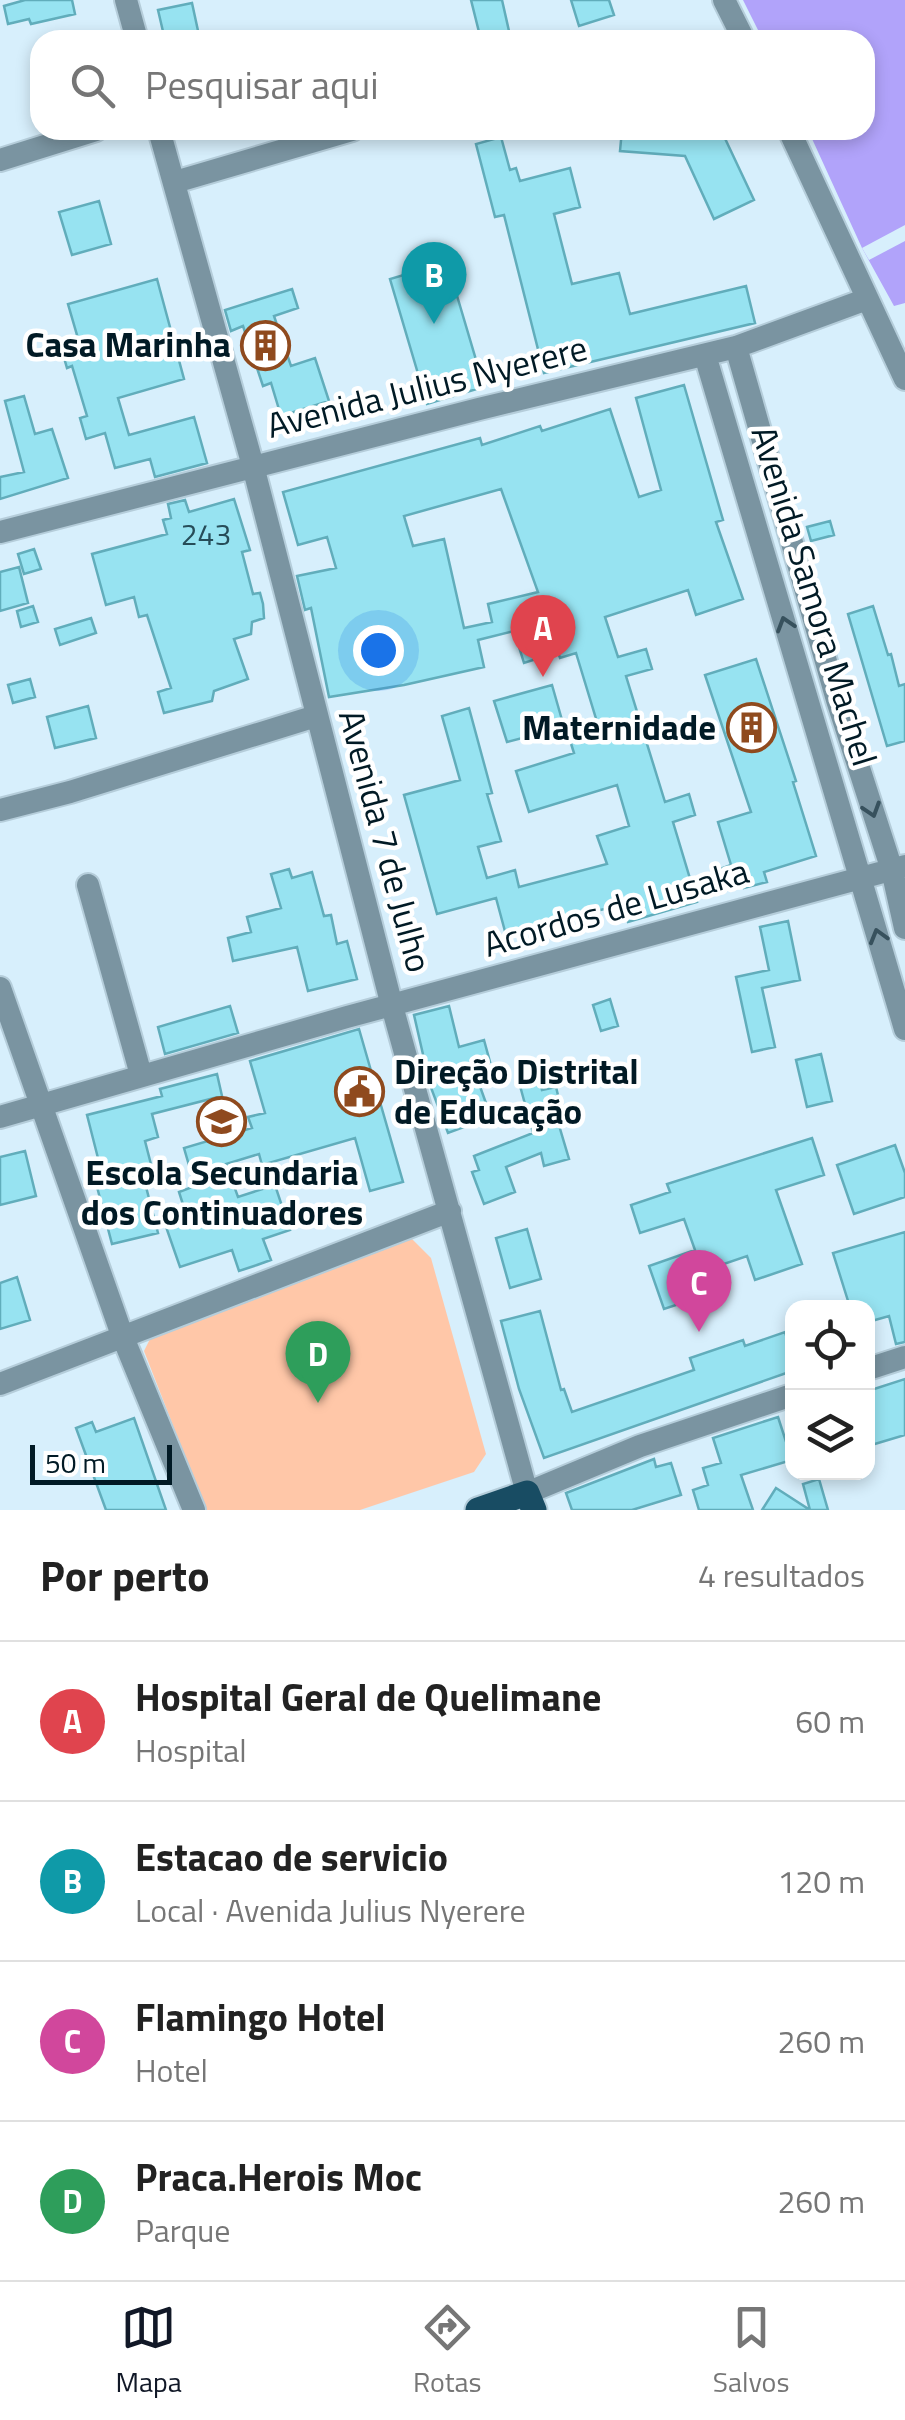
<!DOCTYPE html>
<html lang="pt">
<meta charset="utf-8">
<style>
:root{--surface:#fff;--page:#f6f6f6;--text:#222;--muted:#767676;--line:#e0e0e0;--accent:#111827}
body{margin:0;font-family:"Titillium Web",sans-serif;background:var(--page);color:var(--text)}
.controls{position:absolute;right:30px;bottom:30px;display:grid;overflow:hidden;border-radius:20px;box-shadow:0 5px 15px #0003}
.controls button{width:90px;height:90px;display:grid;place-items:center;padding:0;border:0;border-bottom:2px solid var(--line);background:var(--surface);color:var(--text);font:50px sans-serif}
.scale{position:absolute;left:30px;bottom:25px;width:142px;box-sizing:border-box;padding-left:10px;border:5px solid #011a25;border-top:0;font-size:28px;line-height:35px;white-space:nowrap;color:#011a25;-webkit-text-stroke:8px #fff;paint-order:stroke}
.you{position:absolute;left:378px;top:650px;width:35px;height:35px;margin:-25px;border:8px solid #fff;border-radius:50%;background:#1a73e8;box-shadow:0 0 0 15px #1a73e833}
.badge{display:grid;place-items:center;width:65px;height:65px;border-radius:50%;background:var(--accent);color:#fff;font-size:32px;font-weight:700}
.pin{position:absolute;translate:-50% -82px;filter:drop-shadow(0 2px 5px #0008)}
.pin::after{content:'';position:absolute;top:52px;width:35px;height:30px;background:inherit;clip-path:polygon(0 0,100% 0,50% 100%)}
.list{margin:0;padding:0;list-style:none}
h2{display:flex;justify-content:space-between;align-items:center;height:130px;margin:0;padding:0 40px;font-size:42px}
h2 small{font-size:32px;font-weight:400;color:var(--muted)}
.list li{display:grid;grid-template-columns:65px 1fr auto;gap:30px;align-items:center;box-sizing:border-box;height:160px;padding:0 40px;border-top:2px solid var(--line)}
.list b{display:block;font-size:38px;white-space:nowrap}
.list p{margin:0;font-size:32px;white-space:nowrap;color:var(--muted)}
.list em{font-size:32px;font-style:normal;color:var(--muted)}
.icon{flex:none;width:55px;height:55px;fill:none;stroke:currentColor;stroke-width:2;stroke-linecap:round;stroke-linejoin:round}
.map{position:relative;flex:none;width:905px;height:1510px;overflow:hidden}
.search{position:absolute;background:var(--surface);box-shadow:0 5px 15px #0003;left:30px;right:30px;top:30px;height:110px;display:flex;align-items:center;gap:25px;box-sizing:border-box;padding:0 35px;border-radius:30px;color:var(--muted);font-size:38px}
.sheet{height:770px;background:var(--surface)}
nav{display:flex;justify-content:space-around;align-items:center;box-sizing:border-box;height:140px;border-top:2px solid var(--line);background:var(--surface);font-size:28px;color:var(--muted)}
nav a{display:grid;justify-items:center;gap:5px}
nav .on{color:var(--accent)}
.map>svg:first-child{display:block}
.green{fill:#ffc7a8}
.water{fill:#b1a3fa}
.pier{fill:#d7effc}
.building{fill:#97e3f1;stroke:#61adbb;stroke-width:2.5;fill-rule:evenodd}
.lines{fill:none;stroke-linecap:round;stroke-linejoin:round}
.minor-casing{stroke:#b5cdda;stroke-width:26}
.major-casing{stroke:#b5cdda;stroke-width:29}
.minor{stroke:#7a94a1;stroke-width:22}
.major{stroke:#184c63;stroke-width:25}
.oneway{stroke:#37515d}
.labels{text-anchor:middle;stroke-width:9;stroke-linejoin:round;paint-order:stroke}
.number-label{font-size:30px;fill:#264c58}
.poi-label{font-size:35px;font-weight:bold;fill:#011a25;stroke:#fff;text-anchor:end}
.street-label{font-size:35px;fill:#011a25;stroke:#fff}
</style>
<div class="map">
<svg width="905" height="1510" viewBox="0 0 905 1510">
<rect width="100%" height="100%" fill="#d7effc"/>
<path class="green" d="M412 1239 431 1258 486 1454 474 1472 360 1510H206L144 1351 153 1333Z"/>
<path class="water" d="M743 0H905V303L894 306 862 248 808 130H865V40H763Z"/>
<path class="pier" d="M905 225V241L869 260 862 248Z"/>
<path class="building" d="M25 0H72L75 14 31 24 29 19 8 24 4 6Z
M471 0H502L511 40H481Z
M571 0H609L614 15 579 26Z
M192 3 200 40H165L158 10Z
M622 130H721L754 200 714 219 685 156 620 151Z
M501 137 510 170 516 168 520 181 570 168 580 207 554 214 572 284 619 273 630 314 746 286 755 323 544 373 504 215 495 217 476 144Z
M99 201 111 244 72 255 59 212Z
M447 262 479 370 472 372 477 389 427 404 390 279Z
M157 279 184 379 118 398 129 435 194 417 207 463 155 477 150 459 115 468 105 433 86 439 80 418 87 416 72 366 67 368 61 347 79 342 68 304Z
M292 289 298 308 274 316 291 366 315 358 329 401 281 416 271 383 263 386 243 326 231 331 225 310Z
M684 385 723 520 716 522 743 599 696 615 688 590 605 617 618 657 646 649 652 669 626 676 665 802 689 794 695 815 673 822 697 902 628 922 623 904 506 935 496 898 437 914 404 795 460 780 442 716 469 708 492 793 487 794 501 841 478 847 487 878 515 870 519 887 607 864 597 836 629 826 617 785 529 812 516 771 574 753 567 731 597 722 576 653 560 658 558 652 524 663 514 631 478 640 484 667 404 685 329 697 311 608 305 610 297 576 336 568 327 537 298 545 283 492 480 438 482 445 540 426 542 431 610 409 639 497 661 490 636 398ZM501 489 538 592 488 604 492 622 464 628 444 539 413 546 404 516Z
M24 396 35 434 52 429 68 478 0 499V477L24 472 5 401Z
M234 499 250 550 242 552 253 594 260 593 263 604 264 618 252 622 251 634 234 639 248 679 214 691 212 701 164 713 158 692 171 688 147 615 139 617 134 597 106 605 92 554 167 534 163 520 171 518 168 504 185 500 189 512Z
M830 521 834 535 811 541 807 527Z
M34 549 41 569 24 574 18 554Z
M19 567 28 603 0 611V572Z
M33 606 38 622 21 627 17 611Z
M873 606 888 655 891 654 899 686 905 684V741L887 746 848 614Z
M91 618 96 633 60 645 55 629Z
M756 659 796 781 793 782 816 856 764 872 767 882 744 888 743 882 725 887 720 869 731 865 718 822 751 812 705 675Z
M30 679 35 697 13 703 8 685Z
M552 685 564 727 507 742 494 701Z
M88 706 96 738 55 748 47 717Z
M289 869 292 878 312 872 324 916 331 915 337 944 347 941 357 979 308 991 297 947 233 961 228 938 251 932 247 917 281 908 271 874Z
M788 921 800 980 762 988 775 1047 752 1052 736 977 769 970 760 927Z
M610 999 618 1026 601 1031 593 1005Z
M230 1006 238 1033 165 1054 158 1027Z
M449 1006 459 1047 484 1040 490 1062 473 1067 491 1117 448 1133 430 1085 414 1015Z
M359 1029 403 1182 370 1191 355 1138 262 1165 259 1154 226 1164 238 1197 275 1185 290 1230 263 1239 271 1260 257 1265 239 1271 232 1250 180 1267 164 1221 186 1214 179 1192 195 1186 184 1148 252 1128 248 1117 265 1113 250 1061Z
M821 1054 832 1101 807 1107 796 1060Z
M537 1070 542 1090 556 1087 564 1120 558 1122 569 1159 544 1166 541 1153 506 1167 515 1192 484 1204 472 1172 479 1170 474 1156 533 1133 517 1075Z
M217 1074 222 1096 152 1114 158 1137 145 1141 154 1176 144 1179 158 1233 112 1244 91 1164 99 1162 87 1115 162 1096 160 1089Z
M812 1138 824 1175 776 1190 802 1264 755 1280 747 1256 706 1270 716 1301 697 1308 694 1299 664 1309 649 1266 695 1250 684 1219 640 1233 631 1205 670 1192 667 1184Z
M895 1145 905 1173V1197L854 1214 837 1165Z
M25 1151 36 1196 0 1205V1157Z
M527 1229 541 1279 510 1288 496 1238Z
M905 1232V1342L896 1344 889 1316 868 1322V1308H853L852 1303 849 1304 833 1253Z
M17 1277 30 1320 0 1329V1283Z
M540 1311 561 1390 564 1389 572 1412 694 1370 690 1358 743 1340 745 1346 785 1332 792 1355V1371L544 1458 519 1389 501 1321Z
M905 1379V1435L868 1446V1391Z
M778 1417 792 1460 741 1475 753 1510H699L693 1490 708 1485 703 1468 721 1463 713 1438Z
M134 1418 166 1510H106L76 1428 92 1422 96 1432Z
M654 1459 656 1467 671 1463 681 1495 632 1510H572L566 1493Z
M819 1479 828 1510H810L803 1484Z
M776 1488 810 1510H762Z"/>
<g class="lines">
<defs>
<path id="minor" d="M126 0 137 40
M724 0 744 40
M159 130 253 466 392 1006 527 1493 640 1446 792 1395
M789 130 905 379
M0 160 96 130
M175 182 352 130
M736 347 837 700 892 870 905 928
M705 355 905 1029
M0 532 479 409 736 347 867 299
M0 810 70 792 316 716
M88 885 141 1075
M0 988 122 1335 194 1510
M0 1117 347 1017 905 866
M868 1369 905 1357
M0 1384 450 1211"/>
<path id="major" d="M478 1510 527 1493 534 1510"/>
</defs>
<use href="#minor" class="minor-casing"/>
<use href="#major" class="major-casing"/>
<use href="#minor" class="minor"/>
<use href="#major" class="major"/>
</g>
<defs><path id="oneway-chevron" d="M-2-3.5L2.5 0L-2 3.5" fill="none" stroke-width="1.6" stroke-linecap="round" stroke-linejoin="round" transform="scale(2.5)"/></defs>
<g class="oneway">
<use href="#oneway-chevron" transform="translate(785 624) rotate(-107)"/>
<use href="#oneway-chevron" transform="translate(872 810) rotate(72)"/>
<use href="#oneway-chevron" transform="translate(878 936) rotate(-106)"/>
</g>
<defs>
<symbol id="building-ring" viewBox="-11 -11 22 22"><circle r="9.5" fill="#fff" stroke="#8f4a1e" stroke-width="1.5"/><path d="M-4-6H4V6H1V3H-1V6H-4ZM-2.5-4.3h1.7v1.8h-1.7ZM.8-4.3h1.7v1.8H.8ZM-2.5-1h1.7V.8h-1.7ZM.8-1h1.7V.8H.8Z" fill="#8f4a1e"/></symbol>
<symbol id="civic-ring" viewBox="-11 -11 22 22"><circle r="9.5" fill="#fff" stroke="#8f4a1e" stroke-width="1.5"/><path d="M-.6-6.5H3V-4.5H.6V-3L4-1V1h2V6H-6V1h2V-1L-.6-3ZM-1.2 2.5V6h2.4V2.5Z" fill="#8f4a1e"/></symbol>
<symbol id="school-ring" viewBox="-11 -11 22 22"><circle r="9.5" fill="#fff" stroke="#8f4a1e" stroke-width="1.5"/><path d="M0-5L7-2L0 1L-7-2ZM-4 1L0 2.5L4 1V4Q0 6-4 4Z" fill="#8f4a1e"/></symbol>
</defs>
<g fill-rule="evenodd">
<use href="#building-ring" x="238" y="318" width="55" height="55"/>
<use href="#building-ring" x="724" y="700" width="55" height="55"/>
<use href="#civic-ring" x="332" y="1064" width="55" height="55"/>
<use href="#school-ring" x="194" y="1094" width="55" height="55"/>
</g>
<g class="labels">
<g class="number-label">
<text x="206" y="545">243</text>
</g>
<g class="poi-label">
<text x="231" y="357">Casa Marinha</text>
<text x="716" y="740">Maternidade</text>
<text x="394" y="1084" text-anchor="start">Direção Distrital<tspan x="394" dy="40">de Educação</tspan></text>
<text x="222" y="1185" text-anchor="middle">Escola Secundaria<tspan x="222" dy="40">dos Continuadores</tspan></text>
</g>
<g class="street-label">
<text transform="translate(427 387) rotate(-14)" y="12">Avenida Julius Nyerere</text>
<text transform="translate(814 596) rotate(73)" y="12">Avenida Samora Machel</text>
<text transform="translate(385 841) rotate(75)" y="12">Avenida 7 de Julho</text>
<text transform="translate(616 908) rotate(-16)" y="12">Acordos de Lusaka</text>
</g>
</g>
</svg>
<div class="controls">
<button><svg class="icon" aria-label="locate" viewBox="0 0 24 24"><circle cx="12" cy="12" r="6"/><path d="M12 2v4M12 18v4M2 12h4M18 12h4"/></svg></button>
<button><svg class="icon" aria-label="layers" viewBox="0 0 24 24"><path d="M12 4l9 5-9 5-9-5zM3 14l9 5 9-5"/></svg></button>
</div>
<div class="scale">50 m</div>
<div class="you"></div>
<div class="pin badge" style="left:543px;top:677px;background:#e0444e">A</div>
<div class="pin badge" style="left:434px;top:324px;background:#0f9aa8">B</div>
<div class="pin badge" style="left:699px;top:1332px;background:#d1479c">C</div>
<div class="pin badge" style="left:318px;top:1403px;background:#2e9e5b">D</div>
<div class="search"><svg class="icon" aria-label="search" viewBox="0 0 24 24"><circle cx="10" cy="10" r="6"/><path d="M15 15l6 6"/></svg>Pesquisar aqui</div>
</div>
<section class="sheet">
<h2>Por perto<small>4 resultados</small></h2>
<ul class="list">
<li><span class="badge" style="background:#e0444e">A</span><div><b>Hospital Geral de Quelimane</b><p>Hospital</p></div><em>60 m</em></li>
<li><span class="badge" style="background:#0f9aa8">B</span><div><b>Estacao de servicio</b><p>Local · Avenida Julius Nyerere</p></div><em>120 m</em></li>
<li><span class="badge" style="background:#d1479c">C</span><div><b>Flamingo Hotel</b><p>Hotel</p></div><em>260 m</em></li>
<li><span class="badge" style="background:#2e9e5b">D</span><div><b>Praca.Herois Moc</b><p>Parque</p></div><em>260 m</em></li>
</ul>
</section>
<nav>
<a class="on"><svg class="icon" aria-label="map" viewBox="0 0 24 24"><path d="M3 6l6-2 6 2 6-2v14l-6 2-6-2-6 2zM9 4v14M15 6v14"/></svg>Mapa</a>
<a><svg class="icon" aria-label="directions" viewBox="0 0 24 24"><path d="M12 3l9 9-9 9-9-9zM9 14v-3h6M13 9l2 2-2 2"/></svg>Rotas</a>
<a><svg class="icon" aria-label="saved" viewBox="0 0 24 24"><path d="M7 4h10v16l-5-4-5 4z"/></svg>Salvos</a>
</nav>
